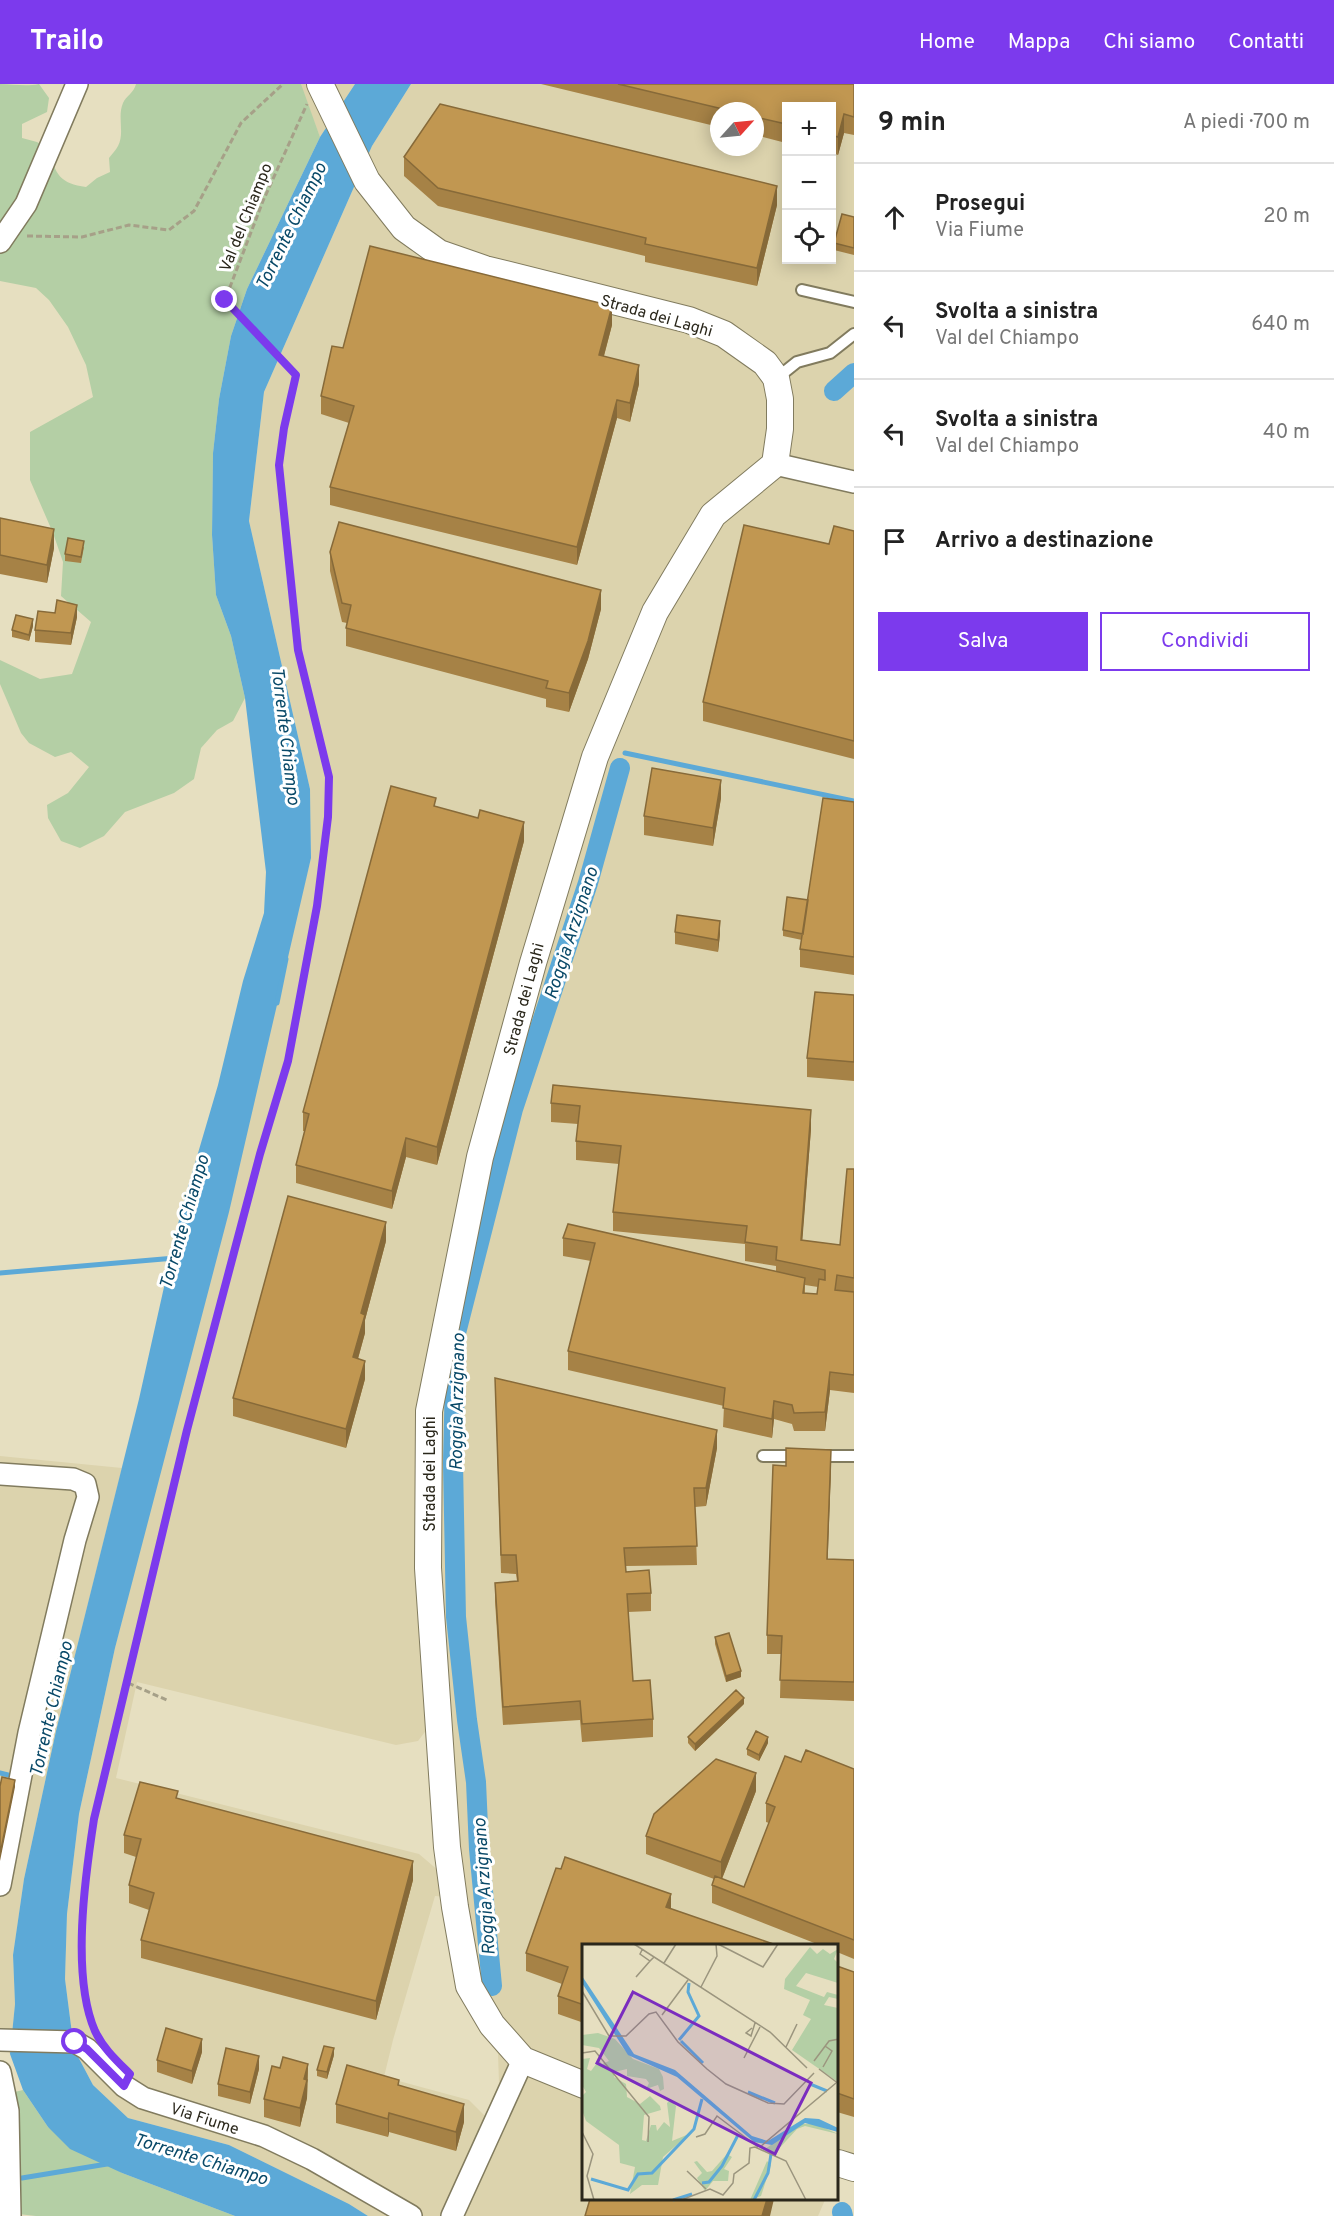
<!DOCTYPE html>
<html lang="it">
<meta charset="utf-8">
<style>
:root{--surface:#fff;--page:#f6f6f6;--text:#222;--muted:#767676;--line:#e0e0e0;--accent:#7c3aed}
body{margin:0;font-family:Overpass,sans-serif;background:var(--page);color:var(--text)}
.controls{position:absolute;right:18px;top:18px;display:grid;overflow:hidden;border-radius:0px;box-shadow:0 3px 15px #0003}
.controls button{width:54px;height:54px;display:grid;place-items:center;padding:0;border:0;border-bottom:2px solid var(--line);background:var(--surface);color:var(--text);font:30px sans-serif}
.compass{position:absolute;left:710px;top:18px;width:54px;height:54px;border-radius:50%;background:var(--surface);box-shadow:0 3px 15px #0003;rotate:63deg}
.stop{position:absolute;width:18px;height:18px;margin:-14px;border:4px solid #7c3aed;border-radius:50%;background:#fff}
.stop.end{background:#7c3aed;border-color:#fff;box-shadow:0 2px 6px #0008}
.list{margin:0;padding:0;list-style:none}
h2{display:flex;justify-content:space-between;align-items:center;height:78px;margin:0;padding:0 24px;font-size:26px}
h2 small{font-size:20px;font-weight:400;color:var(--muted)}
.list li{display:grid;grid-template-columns:39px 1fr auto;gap:18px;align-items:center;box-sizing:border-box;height:108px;padding:0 24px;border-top:2px solid var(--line)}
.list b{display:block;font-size:22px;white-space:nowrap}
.list p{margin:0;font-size:20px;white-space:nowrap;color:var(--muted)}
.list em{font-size:20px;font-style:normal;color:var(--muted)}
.actions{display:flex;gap:12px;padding:18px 24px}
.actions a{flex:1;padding:14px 0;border:2px solid var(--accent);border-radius:0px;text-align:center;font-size:21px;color:var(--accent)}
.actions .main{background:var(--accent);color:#fff}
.icon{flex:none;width:33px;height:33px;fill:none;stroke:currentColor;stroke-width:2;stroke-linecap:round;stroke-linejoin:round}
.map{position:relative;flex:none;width:854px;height:2132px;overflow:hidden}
header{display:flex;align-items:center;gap:36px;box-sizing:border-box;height:84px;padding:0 30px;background:var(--accent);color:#fff}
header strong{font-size:28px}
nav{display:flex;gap:33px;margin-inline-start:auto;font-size:21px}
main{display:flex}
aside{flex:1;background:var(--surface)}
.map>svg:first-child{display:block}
.built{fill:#dcd3ad;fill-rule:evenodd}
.green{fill:#b4cfa5}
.water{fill:#5ca9d7}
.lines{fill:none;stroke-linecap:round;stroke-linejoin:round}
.stream{stroke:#5ca9d7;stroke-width:5}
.canal{stroke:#5ca9d7;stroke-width:20}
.service-casing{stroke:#817b5e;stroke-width:14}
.minor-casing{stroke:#817b5e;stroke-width:24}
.tertiary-casing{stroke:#817b5e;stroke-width:28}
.path{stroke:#a6a088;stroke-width:3;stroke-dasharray:6 3;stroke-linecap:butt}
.service{stroke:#fff;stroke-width:10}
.minor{stroke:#fff;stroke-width:21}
.tertiary{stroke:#fff;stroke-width:26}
.wall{fill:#a68246;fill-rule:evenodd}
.shaded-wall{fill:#876a39}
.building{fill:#c19751;stroke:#876a39;stroke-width:1.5}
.route{stroke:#7c3aed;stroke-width:8}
.labels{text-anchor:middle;stroke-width:6;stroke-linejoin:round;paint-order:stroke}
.street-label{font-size:16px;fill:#2a271b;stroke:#fff}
.water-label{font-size:18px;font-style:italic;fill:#094968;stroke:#fff}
.inset-river{fill:none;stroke:#5ca9d7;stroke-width:3}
.inset-road{fill:none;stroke:#9b957e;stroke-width:1.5}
.view{fill:#7b2cbf;fill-opacity:0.15;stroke:#7b2cbf;stroke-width:3}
.inset-edge{fill:none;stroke:#2a271b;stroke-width:3}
</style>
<header>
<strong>Trailo</strong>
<nav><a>Home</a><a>Mappa</a><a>Chi siamo</a><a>Contatti</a></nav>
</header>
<main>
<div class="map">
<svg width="854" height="2132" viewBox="0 0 854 2132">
<rect width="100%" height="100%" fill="#e6dfc0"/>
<path class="built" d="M301 0H355L320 53 302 6Z
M411 0H854V2084L838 2085V1862H584V2116H825L818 2132H368L349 2120 229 2061 128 2034 93 2001 74 1965 65 1895 67 1830 79 1730 115 1564 311 774 310 705 249 437 264 308 372 62ZM786 22H832V176H786ZM719 27H755V63H719ZM137 1598 396 1661 418 1657 428 1644 439 1787 419 1770 116 1694ZM435 1812 447 1813 451 1872 469 1919 498 1970 499 1999 485 2032 469 2016 384 1993 393 1956Z
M0 1372 122 1384 56 1647 24 1795 13 1871 15 1920 10 1970 0 1954Z"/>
<path class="green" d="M0 0C14 0 25 3 39 0L49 14 47 28 22 40V54L37 58 50 66C54 90 61 100 86 103L97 94 110 88 109 74C112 70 116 66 118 62 125 49 117 33 123 19 126 12 134 9 136 0H301L320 53 247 205 231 252 219 315 213 369 212 451 216 511 231 552 245 614 233 637 217 646 201 664 194 695 174 709 125 728 104 752 80 764 61 757 48 734 47 721 68 709 89 683 71 668 55 673 29 659 21 649 0 600V576L40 595 72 590 91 538 61 512 63 478 53 449 30 396V348L93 313 86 281 68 243 49 216 36 204 0 197Z
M23 2006 48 2043 122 2089 235 2132H36L9 2129 2 2011Z"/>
<path class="water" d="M355 0H411L372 62 264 308 249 437 310 705 311 774 229 1128 115 1564 79 1730 67 1830 65 1895 74 1965 93 2001 128 2034 229 2061 349 2120 368 2132H235L122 2089 70 2065 48 2043 23 2006 10 1970 15 1920 13 1871 24 1795 56 1647 139 1315 181 1127 218 1001 243 897 264 829 266 788 245 614 231 552 216 511 212 451 213 369 219 315 231 252 247 205 320 53Z"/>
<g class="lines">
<path class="stream" d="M625 669 854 717
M277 919 286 875
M0 1189 175 1174
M0 1689 8 1691
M22 2094 107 2080"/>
<path class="canal" d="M834 307 854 289
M492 1902 479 1765 476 1698 467 1636 456 1533 453 1379 456 1249 513 1025 588 799 620 684
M842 2128 843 2132"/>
<defs>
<path id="service" d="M802 206 854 218
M777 294 797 278 830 269 854 250
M763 1372H800
M818 1372H854"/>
<path id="minor" d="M0 158 26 120 77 0
M775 380 854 398
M0 1390 73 1395 85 1400 88 1413 75 1456 29 1649 0 1801
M0 1956 75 1958 87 1965 124 2002 143 2014 264 2052 312 2075 411 2132
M0 1988 8 2027 10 2132
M452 2132 523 1976"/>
<path id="tertiary" d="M320 0 367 97 404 144 439 169 485 185 689 236 724 250 765 279 776 294 780 315V345L775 380 713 431 655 528 595 673 533 879 480 1073 429 1327 428 1484 447 1763 455 1823 469 1902 492 1941 523 1976 584 2001
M838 2079 854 2084"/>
</defs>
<use href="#service" class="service-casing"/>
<use href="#minor" class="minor-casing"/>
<use href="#tertiary" class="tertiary-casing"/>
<path class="path" d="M27 152 82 153 129 141 169 146 194 127 241 39 283 0
M128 1599 169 1617
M96 1947C72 1882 84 1802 94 1735L187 1345 260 1070 289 977 317 822 328 733 329 693 298 565 279 381 284 344 296 291 225 216 263 117 307 20"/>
<use href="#service" class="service"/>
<use href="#minor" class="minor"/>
<use href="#tertiary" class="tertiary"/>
</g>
<path class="wall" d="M541 0H854V51L844 49 838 71 835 70 833 99 831 98V22H786V59L755 51V27H719V43Z
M404 73 777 121 757 202 645 178V172L438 122 404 92Z
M854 133V171L834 166V159Z
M612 241 604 272 639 300 630 338 617 334 577 481 330 421V403L349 339 321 330V312Z
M0 434 54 464 47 499 0 490Z
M854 447V675L703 637V618L829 460Z
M84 463 81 479 65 477V470Z
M330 468 601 525 588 575 569 628 546 623V615L346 562V544L347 539 342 538 330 487Z
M55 529 77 533 71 561 35 558V546Z
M33 542 29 557 12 553V546Z
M721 714 713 762 644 751V732Z
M854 718V891L800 883V865L802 856 783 852V846L808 816Z
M436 722 524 757 437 1081 406 1073 392 1125 296 1099V1081L305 1047H303V1028Z
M675 848 720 850 718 868 675 860Z
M854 911V997L807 993V974Z
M551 1019 811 1045 802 1156 840 1161 854 1085V1309L830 1306 825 1347H794L792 1340 774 1335 772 1354 723 1343 724 1322 568 1286V1267L591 1177 563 1172V1154L776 1187V1182L745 1177V1160L613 1147V1128L619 1080 576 1076V1057L578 1040 551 1038ZM805 1201 818 1203 817 1210 805 1209Z
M386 1157 365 1236V1249L358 1275 365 1295 346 1364 233 1332V1314Z
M495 1294 717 1364 706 1422 695 1423 697 1481 626 1482V1488L651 1509V1527L628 1528 633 1597 653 1635V1653L582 1658 580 1636 503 1641 495 1517V1499L517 1497 516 1490 501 1489Z
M831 1384 827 1475 854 1476V1617L780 1614 781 1570H767V1551Z
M715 1553 741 1593 726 1598 715 1560Z
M744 1620 695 1667 688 1659V1653Z
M768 1659 759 1677 747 1671V1665Z
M801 1678 854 1685V1875L837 1868V1862H822L712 1819V1801L714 1795 646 1770V1752L756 1707 722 1795 744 1803 769 1739 766 1738V1719Z
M178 1715 413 1796 376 1936 141 1874V1856L149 1826 129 1819V1801L136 1773 124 1769V1751Z
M584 1862V1939L558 1930V1912L562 1900 526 1887V1869Z
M837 1882 854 1888V2033L837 2028Z
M202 1968 192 2000 157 1988V1976Z
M334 1971 327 1995 317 1992V1986Z
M308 1980 307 2014 300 2043 264 2033V2015L280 1984Z
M259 1985 250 2020 218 2012V2000Z
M399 2002 464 2038 456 2067 389 2048 388 2053 336 2039V2020Z"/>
<path class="shaded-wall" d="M844 30V49L838 71V53Z
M835 69V82L833 99V86Z
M777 102V121L757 202V184Z
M612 222V241L599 290V271Z
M639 281V300L630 338V319Z
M617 316V334L577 481V463Z
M54 445V464L47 499V481Z
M601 506V525L588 575 569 628V609Z
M77 521V533L71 561V549Z
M33 535V542L29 557V551Z
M721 696V714L713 762V744Z
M524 738V757L437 1081V1063Z
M720 837V850L718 868V856Z
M811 1026V1045L801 1174V1156Z
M406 1054V1073L392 1125V1107Z
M386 1138V1157L365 1236V1249L353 1292V1273L361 1229Z
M365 1277V1295L346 1364V1345Z
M830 1288V1306L825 1347V1328Z
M774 1317V1335L772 1354V1335Z
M717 1346V1364L706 1422V1404Z
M831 1366V1384L827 1493V1475Z
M741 1587V1593L726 1598V1592Z
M744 1614V1620L695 1667V1660Z
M768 1653V1659L759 1677V1671Z
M756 1689V1707L721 1797V1778Z
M15 1696V1703L0 1777V1770Z
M413 1777V1796L376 1936V1917Z
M671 1810V1828L666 1823Z
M202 1955V1968L192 2000V1987Z
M334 1964V1971L327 1995V1988Z
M259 1972V1985L250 2020V2008Z
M308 1980 307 2014 300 2043V2024L304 1995Z
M464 2020V2038L456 2067V2048Z
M389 2029V2048L388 2053V2035Z
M767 2115H774L770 2132H762Z"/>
<path class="building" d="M618 0H854V33L844 30 838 53 831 51V22H786V40L755 33V27H731Z
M440 20 777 102 757 184 645 160 646 154 438 104 404 73Z
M831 68 835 69 833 86H831Z
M842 130 854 133V164L834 159Z
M370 162 612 222 599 271 639 281 630 319 617 316 577 463 330 403 354 322 321 312 332 262 343 264Z
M0 434 54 445 47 481 0 471Z
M339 438 601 506 588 557 569 609 546 604 548 597 346 544 351 521 342 519 330 468Z
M744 441 829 460 834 442 854 447V657L703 618Z
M68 454 84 457 81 473 65 470Z
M57 516 77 521 71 549 35 546 38 527 55 529Z
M16 531 33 535 29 551 12 546Z
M652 684 721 696 713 744 644 732Z
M391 702 436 714 434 722 478 734 480 726 524 738 437 1063 406 1054 392 1107 296 1081 309 1030 303 1028Z
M823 714 854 718V873L800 865Z
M787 813 808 816 803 850 783 846Z
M677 831 720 837 718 856 675 848Z
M815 908 854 911V978L807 974Z
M553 1001 811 1026 801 1156 840 1161 847 1085H854V1194L837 1191 835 1206 854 1208V1291L830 1288 825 1328 794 1329 792 1321 774 1317 772 1335 723 1324 725 1304 568 1267 595 1159 563 1154 568 1140 805 1194 803 1209 817 1210 819 1195 825 1196V1186L776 1176 777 1163 745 1158 747 1142 613 1128 621 1062 576 1057 580 1022 551 1019Z
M288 1112 386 1138 361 1229 365 1231 353 1273 365 1277 346 1345 233 1314Z
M495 1294 717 1346 706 1404H694L697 1462 624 1464 626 1488 649 1486 651 1509 627 1510 633 1597 650 1596 653 1635 582 1640 580 1617 503 1623 495 1499 518 1497 516 1471H501Z
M786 1364 831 1366 827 1475 854 1476V1598L780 1596 782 1552 767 1551 773 1381 786 1382Z
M729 1549 741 1587 726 1592 715 1553Z
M736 1606 744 1614 695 1660 688 1653Z
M756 1647 768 1653 759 1671 747 1665Z
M806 1666 854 1685V1856L712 1801 715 1792 744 1803 775 1723 766 1719 785 1672 801 1678Z
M716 1675 756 1689 721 1778 646 1752 654 1730Z
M2 1693 15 1696 0 1770V1702Z
M140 1698 178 1707 176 1714 413 1777 376 1917 141 1856 154 1809 129 1801 141 1755 124 1751Z
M565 1773 671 1810 666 1823 779 1862H584V1921L558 1912 568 1883 526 1869 556 1784 561 1785Z
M837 1882 854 1888V2015L837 2009Z
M166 1944 202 1955 192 1987 157 1976Z
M324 1962 334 1964 327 1988 317 1986Z
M226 1964 259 1972 250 2008 218 2000Z
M283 1973 308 1980 304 1995 307 1996 300 2024 264 2015 272 1982 280 1984Z
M347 1981 399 1996 398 2001 464 2020 456 2048 389 2029 388 2035 336 2020Z
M590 2115H767L762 2132H585Z"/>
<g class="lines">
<path class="route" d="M75 1958 87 1965 124 2002 130 1990C116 1976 103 1964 95 1947 71 1892 85 1793 94 1735L187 1346 260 1070 288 977 317 822 328 733 329 693 298 566 279 381 284 344 296 291 225 216"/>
</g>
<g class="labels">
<g class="street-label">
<text transform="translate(245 133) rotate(-68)" y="6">Val del Chiampo</text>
<text transform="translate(657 231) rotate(16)" y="6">Strada dei Laghi</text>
<text transform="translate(523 915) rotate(-75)" y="6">Strada dei Laghi</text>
<text transform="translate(429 1390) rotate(-90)" y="6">Strada dei Laghi</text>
<text transform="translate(205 2034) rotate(18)" y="6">Via Fiume</text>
</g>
<g class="water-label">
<text transform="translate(291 142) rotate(-64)" y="6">Torrente Chiampo</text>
<text transform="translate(286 652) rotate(83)" y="6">Torrente Chiampo</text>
<text transform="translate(571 849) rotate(-72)" y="6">Roggia Arzignano</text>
<text transform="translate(184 1138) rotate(-74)" y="6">Torrente Chiampo</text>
<text transform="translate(457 1318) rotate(-89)" y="6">Roggia Arzignano</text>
<text transform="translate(51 1625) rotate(-77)" y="6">Torrente Chiampo</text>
<text transform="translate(484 1803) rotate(-94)" y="6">Roggia Arzignano</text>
<text transform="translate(201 2075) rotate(17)" y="6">Torrente Chiampo</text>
</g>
</g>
<g transform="translate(582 1860)">
<rect width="256" height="256" fill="#e6dfc0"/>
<path d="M228 3 235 10 241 5 248 10 256 5 252 15 256 19V39L224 29 214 42 242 53 245 48 256 51V55L247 53 242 61 256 64V138L210 106 229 75 221 71 228 56 202 45 203 35ZM16 89 33 95 51 115 77 125 81 133 82 145 78 147 76 141 64 145 67 139 64 135 45 132V125L32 128V133L44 140 45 153 58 160 68 152 78 162 79 166 62 171 60 196 64 197 69 181H74L75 187 82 178 88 183 85 159 88 156 94 162 90 197 107 190 81 213 76 241H60L48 250 53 223 38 219 37 201 4 177 0 166V152L4 148 0 141V115L8 114 5 125 9 127 17 116 20 120 27 117 17 104 0 101V91ZM219 180H234L256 190 223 182 215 185 193 209 183 205ZM145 210 150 213 142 225 147 227 146 237H131L123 247 115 234 120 229 112 218 115 217 125 228 130 227ZM185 217 189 221 179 252 168 256Z" fill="#b4cfa5"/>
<path d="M0 32 52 110 93 126 170 192 186 197 223 174 237 175 256 184V188L223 179 190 201 172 198 95 133 46 111 0 39Z" fill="#5ca9d7"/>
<path class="inset-river" d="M97 96 117 72 106 48 107 39M99 97 121 119M228 140 245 147M166 148 193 159M9 235 46 246 56 230 70 229 112 185 120 155M120 239 127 238 140 222 156 191M91 256 110 250M172 256 186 229 189 210"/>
<path class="inset-road" d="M52 0 188 88 225 124M136 0 181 23 196 0M60 6 58 10 68 17 72 13M82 19 94 0M54 33 68 17M119 43 135 12 134 0M0 47 27 92H44L67 70 74 68 96 98 125 125 144 140 186 159 202 160 232 129M80 71 106 36M170 84 164 89 169 92 173 79M204 103 215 80M0 109 13 107 67 173 66 198M162 114 178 83M232 117 247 97 257 95M241 123 250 107 243 102M237 125 257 140M0 188 11 210 5 232 12 256M114 193 123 190 135 172 176 203M178 203 254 139M105 227 124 245M99 256 128 245 141 251 151 239 152 230 167 219 168 204 173 203 204 217 224 256"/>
<path class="view" d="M51 48 229 139 193 210 15 119Z"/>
<rect width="256" height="256" class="inset-edge"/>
</g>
</svg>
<div class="controls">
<button>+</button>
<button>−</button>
<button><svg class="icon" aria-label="locate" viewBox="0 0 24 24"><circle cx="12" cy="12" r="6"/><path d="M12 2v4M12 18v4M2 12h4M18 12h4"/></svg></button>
</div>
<svg class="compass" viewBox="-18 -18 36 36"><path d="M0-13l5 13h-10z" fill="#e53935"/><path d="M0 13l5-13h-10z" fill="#767676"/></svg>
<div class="stop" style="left:75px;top:1958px"></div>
<div class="stop end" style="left:225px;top:216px"></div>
</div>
<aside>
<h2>9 min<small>A piedi · 700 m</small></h2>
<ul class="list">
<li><svg class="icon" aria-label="ahead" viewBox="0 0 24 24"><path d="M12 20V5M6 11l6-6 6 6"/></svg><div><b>Prosegui</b><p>Via Fiume</p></div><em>20 m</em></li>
<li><svg class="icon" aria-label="left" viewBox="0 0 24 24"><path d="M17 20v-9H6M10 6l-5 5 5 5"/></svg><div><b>Svolta a sinistra</b><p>Val del Chiampo</p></div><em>640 m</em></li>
<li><svg class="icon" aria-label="left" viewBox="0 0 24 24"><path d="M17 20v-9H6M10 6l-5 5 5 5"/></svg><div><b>Svolta a sinistra</b><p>Val del Chiampo</p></div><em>40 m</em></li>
<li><svg class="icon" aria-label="arrive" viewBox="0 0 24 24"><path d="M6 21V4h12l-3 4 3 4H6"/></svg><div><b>Arrivo a destinazione</b></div></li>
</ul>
<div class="actions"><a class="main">Salva</a><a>Condividi</a></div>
</aside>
</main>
